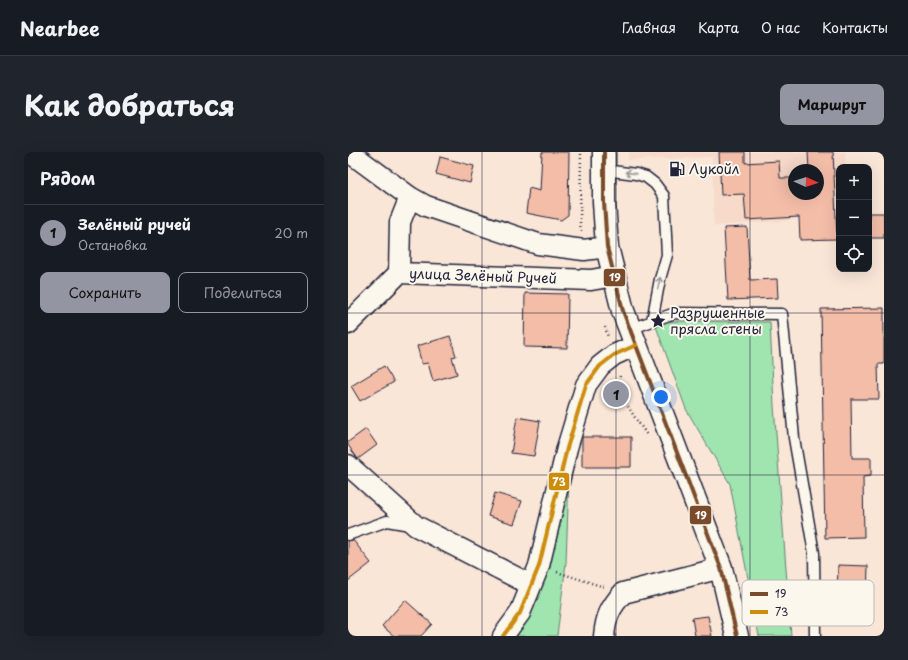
<!DOCTYPE html>
<html lang="ru">
<meta charset="utf-8">
<style>
:root{--surface:#171b24;--page:#20242c;--text:#f1f3f6;--muted:#9ea1a6;--line:#363941;--accent:#9495a2}
body{margin:0;font-family:"Playpen Sans",sans-serif;background:var(--page);color:var(--text)}
.controls{position:absolute;right:12px;top:12px;display:grid;overflow:hidden;border-radius:8px;box-shadow:0 4px 16px #0002}
.controls button{width:36px;height:36px;display:grid;place-items:center;padding:0;border:0;border-bottom:1px solid var(--line);background:var(--surface);color:var(--text);font:20px sans-serif}
.compass{position:absolute;left:440px;top:12px;width:36px;height:36px;border-radius:50%;background:var(--surface);box-shadow:0 4px 16px #0002;rotate:93deg}
.you{position:absolute;left:313px;top:245px;width:14px;height:14px;margin:-10px;border:3px solid #fff;border-radius:50%;background:#1a73e8;box-shadow:0 0 0 6px #1a73e833}
.badge{display:grid;place-items:center;width:26px;height:26px;border-radius:50%;background:var(--accent);color:#111;font-size:13px;font-weight:700}
.pin{position:absolute;translate:-50% -50%;border:2px solid #fff;box-shadow:0 1px 4px #0006}
.list{margin:0;padding:0;list-style:none}
h2{display:flex;justify-content:space-between;align-items:center;height:52px;margin:0;padding:0 16px;font-size:17px}
h2 small{font-size:13px;font-weight:400;color:var(--muted)}
.list li{display:grid;grid-template-columns:26px 1fr auto;gap:12px;align-items:center;box-sizing:border-box;height:56px;padding:0 16px;border-top:1px solid var(--line)}
.list b{display:block;font-size:15px;white-space:nowrap}
.list p{margin:0;font-size:13px;white-space:nowrap;color:var(--muted)}
.list em{font-size:13px;font-style:normal;color:var(--muted)}
.actions{display:flex;gap:8px;padding:12px 16px}
.actions a{flex:1;padding:9px 0;border:1px solid var(--accent);border-radius:8px;text-align:center;font-size:14px;color:var(--accent)}
.actions .main{background:var(--accent);color:#111}
.icon{flex:none;width:22px;height:22px;fill:none;stroke:currentColor;stroke-width:2;stroke-linecap:round;stroke-linejoin:round}
.map{position:relative;flex:none;width:536px;height:484px;overflow:hidden;border-radius:8px}
header{display:flex;align-items:center;gap:24px;box-sizing:border-box;height:56px;padding:0 20px;background:var(--surface);border-bottom:1px solid var(--line)}
header strong{font-size:19px}
nav{display:flex;gap:22px;margin-inline-start:auto;font-size:14px}
.intro{display:flex;align-items:center;justify-content:space-between;box-sizing:border-box;height:96px;padding:0 24px}
h1{margin:0;font-size:28px}
.button{padding:10px 18px;border-radius:8px;background:var(--accent);color:#111;font-size:14px;font-weight:700}
main{display:flex;gap:24px;padding:0 24px}
aside{flex:1;background:var(--surface);border-radius:8px;box-shadow:0 4px 16px #0002}
.map>svg:first-child{display:block}
.built{fill:#f7dac9;fill-rule:evenodd}
.green{fill:#a0e4af;stroke:#618375}
.building{fill:#f3bda7;stroke:#22223b}
.lines{fill:none;stroke-linecap:round;stroke-linejoin:round}
.service-casing{stroke:#22223b;stroke-width:13}
.minor-casing{stroke:#22223b;stroke-width:23}
.secondary-casing{stroke:#22223b;stroke-width:25}
.path{stroke:#22223b;stroke-width:2.5;stroke-dasharray:1 3;stroke-linecap:butt}
.service{stroke:#fbf7ec;stroke-width:10}
.minor{stroke:#fbf7ec;stroke-width:20}
.secondary{stroke:#fbf7ec;stroke-width:22}
.bus-1-casing{stroke:#fbf7ec;stroke-width:7}
.bus-2-casing{stroke:#fbf7ec;stroke-width:7}
.bus-1{stroke:#7a4b2a;stroke-width:4}
.bus-2{stroke:#cc8c0c;stroke-width:4}
.oneway{stroke:#99979c}
.grid{fill:none;stroke:#22223b;stroke-width:1;stroke-opacity:0.55}
.labels{text-anchor:middle;stroke-width:4;stroke-linejoin:round;paint-order:stroke}
.poi-label{font-size:14px;fill:#22223b;stroke:#fbf7ec;text-anchor:start}
.street-label{font-size:14px;fill:#22223b;stroke:#fbf7ec}
.key{fill:#fbf7ec;stroke:#bab7b7;stroke-width:1}
.key-label{font-size:11px;fill:#22223b}
.line-badge{stroke:#fbf7ec;stroke-width:1.5}
.badge-label{font-size:11px;text-anchor:middle;font-weight:bold;fill:#fff}
</style>
<header>
<strong>Nearbee</strong>
<nav><a>Главная</a><a>Карта</a><a>О нас</a><a>Контакты</a></nav>
</header>
<div class="intro"><h1>Как добраться</h1><a class="button">Маршрут</a></div>
<main>
<aside>
<h2>Рядом<small></small></h2>
<ul class="list">
<li><span class="badge">1</span><div><b>Зелёный ручей</b><p>Остановка</p></div><em>20 m</em></li>
</ul>
<div class="actions"><a class="main">Сохранить</a><a>Поделиться</a></div>
</aside>
<div class="map">
<svg width="536" height="484" viewBox="0 0 536 484">
<rect width="100%" height="100%" fill="#f9e6d7"/>
<filter id="ink" filterUnits="userSpaceOnUse"><feTurbulence type="fractalNoise" baseFrequency=".025" numOctaves="2"/><feDisplacementMap in="SourceGraphic" scale="8" xChannelSelector="R" yChannelSelector="G"/><feConvolveMatrix kernelMatrix="1 2 1 2 8 2 1 2 1" color-interpolation-filters="sRGB"/></filter>
<g filter="url(#ink)">
<path class="built" d="M280 0H497L498 15H491V56L436 69 366 74 364 5 280 8ZM446 18H470V42H446Z"/>
<path class="green" d="M306 169 422 170 426 254 443 484H411L382 332 338 257Z
M221 325 218 411 209 484H165Z"/>
<path class="building" d="M194 0H221L220 63 213 68 178 61 181 36 192 39Z
M371 0H397V11L431 9 432 26H446V42H470V18H461L460 0H485L489 87 452 88 451 65 398 68 396 42 373 43Z
M92 5 126 14 122 31 88 22Z
M521 61H536V86H521Z
M399 75 402 128 429 127 430 146 380 148 376 76Z
M177 141 220 142 219 196 176 195Z
M536 156V212H530L531 247H503L504 306H523V324L515 325 516 385 477 386 473 157Z
M102 184 108 204 104 205 109 222 85 229 80 211 74 212 69 194Z
M36 214 46 230 12 249 3 234Z
M169 265 192 269 186 304 163 301Z
M18 277 29 293 10 307 0 293V290Z
M234 285H283V315H234Z
M147 341 174 349 166 372 140 364Z
M5 388 23 411 0 429V389Z
M490 413 520 414 519 447H489Z
M57 448 84 472 73 484H46L34 474Z
M360 464 364 484H347L344 466Z"/>
<g class="lines">
<defs>
<path id="service" d="M256 18 288 22 298 25 307 32 316 44 319 103 312 127 304 169
M282 177 327 161 434 162 446 286 466 401 467 484
M0 383 39 369 62 373"/>
<path id="minor" d="M1 0 62 45 78 54 190 92 236 98 259 95
M51 121 52 70 62 45
M0 172 51 121 243 128 266 124
M0 313 68 374 183 433
M155 484 172 461 191 414 219 296 238 233 252 214 266 203 288 193
M256 484C258 464 262 456 275 441L373 416"/>
<path id="secondary" d="M256 0V50L259 95 275 159 373 416 389 484"/>
</defs>
<use href="#service" class="service-casing"/>
<use href="#minor" class="minor-casing"/>
<use href="#secondary" class="secondary-casing"/>
<path class="path" d="M233 79 232 72 233 0
M257 175 260 185
M272 224C268 242 289 268 299 283
M209 420 256 435"/>
<use href="#service" class="service"/>
<use href="#minor" class="minor"/>
<use href="#secondary" class="secondary"/>
<defs>
<path id="bus-1" d="M256 0V50L259 95 275 159 373 416 389 484"/>
<path id="bus-2" d="M155 484 172 461 191 414 219 296 238 233 252 214 266 203 288 193"/>
</defs>
<use href="#bus-1" class="bus-1-casing"/>
<use href="#bus-2" class="bus-2-casing"/>
<use href="#bus-1" class="bus-1"/>
<use href="#bus-2" class="bus-2"/>
</g>
<defs><path id="oneway-shaft" d="M-6 0H5M1.5-3L5.5 0L1.5 3" fill="none" stroke-width="1.6" stroke-linecap="round" stroke-linejoin="round"/></defs>
<g class="oneway">
<use href="#oneway-shaft" transform="translate(283 21) rotate(-172)"/>
<use href="#oneway-shaft" transform="translate(311 131) rotate(-78)"/>
</g>
</g>
<path class="grid" d="M134 0V484M268 0V484M402 0V484M0 161H536M0 323H536"/>
<defs>
<symbol id="fuel-bare" viewBox="-9 -9 18 18"><path d="M-5.5-6h7V0h2V4h1.3V-2.5L3-4.5l.8-.8L6-3V5H2.5V1h-1V6h-7ZM-4.2-4.7v3.2H.2V-4.7Z" fill="#22223b" stroke="#fbf7ec" stroke-width="2.5" paint-order="stroke"/></symbol>
<symbol id="sight-bare" viewBox="-9 -9 18 18"><path d="M0-6L1.8-2.2L6-1.7L2.9 1.2L3.7 5.4L0 3.3L-3.7 5.4L-2.9 1.2L-6-1.7L-1.8-2.2Z" fill="#22223b" stroke="#fbf7ec" stroke-width="2.5" paint-order="stroke"/></symbol>
</defs>
<g fill-rule="evenodd">
<use href="#fuel-bare" x="318" y="6" width="22" height="22"/>
<use href="#sight-bare" x="299" y="158" width="22" height="22"/>
</g>
<g class="labels">
<g class="poi-label">
<text x="341" y="22">Лукойл</text>
<text x="322" y="166">Разрушенные<tspan x="322" dy="16">прясла стены</tspan></text>
</g>
<g class="street-label">
<text transform="translate(135 124) rotate(2)" y="5">улица Зелёный Ручей</text>
</g>
</g>
<rect x="394" y="428" width="132" height="46" rx="6" class="key"/>
<rect x="402" y="440" width="18" height="4" fill="#7a4b2a"/>
<rect x="402" y="458" width="18" height="4" fill="#cc8c0c"/>
<g class="key-label">
<text x="427" y="446">19</text>
<text x="427" y="464">73</text>
</g>
<g class="line-badge">
<rect x="255" y="116" width="23" height="19" rx="4" fill="#7a4b2a"/>
<rect x="200" y="320" width="22" height="19" rx="4" fill="#cc8c0c"/>
<rect x="341" y="353" width="23" height="20" rx="4" fill="#7a4b2a"/>
</g>
<g class="badge-label">
<text x="267" y="129">19</text>
<text x="211" y="334">73</text>
<text x="353" y="367">19</text>
</g>
</svg>
<div class="controls">
<button>+</button>
<button>−</button>
<button><svg class="icon" aria-label="locate" viewBox="0 0 24 24"><circle cx="12" cy="12" r="6"/><path d="M12 2v4M12 18v4M2 12h4M18 12h4"/></svg></button>
</div>
<svg class="compass" viewBox="-18 -18 36 36"><path d="M0-13l5 13h-10z" fill="#e53935"/><path d="M0 13l5-13h-10z" fill="#9ea1a6"/></svg>
<div class="you"></div>
<div class="pin badge" style="left:268px;top:242px">1</div>
</div>
</main>
